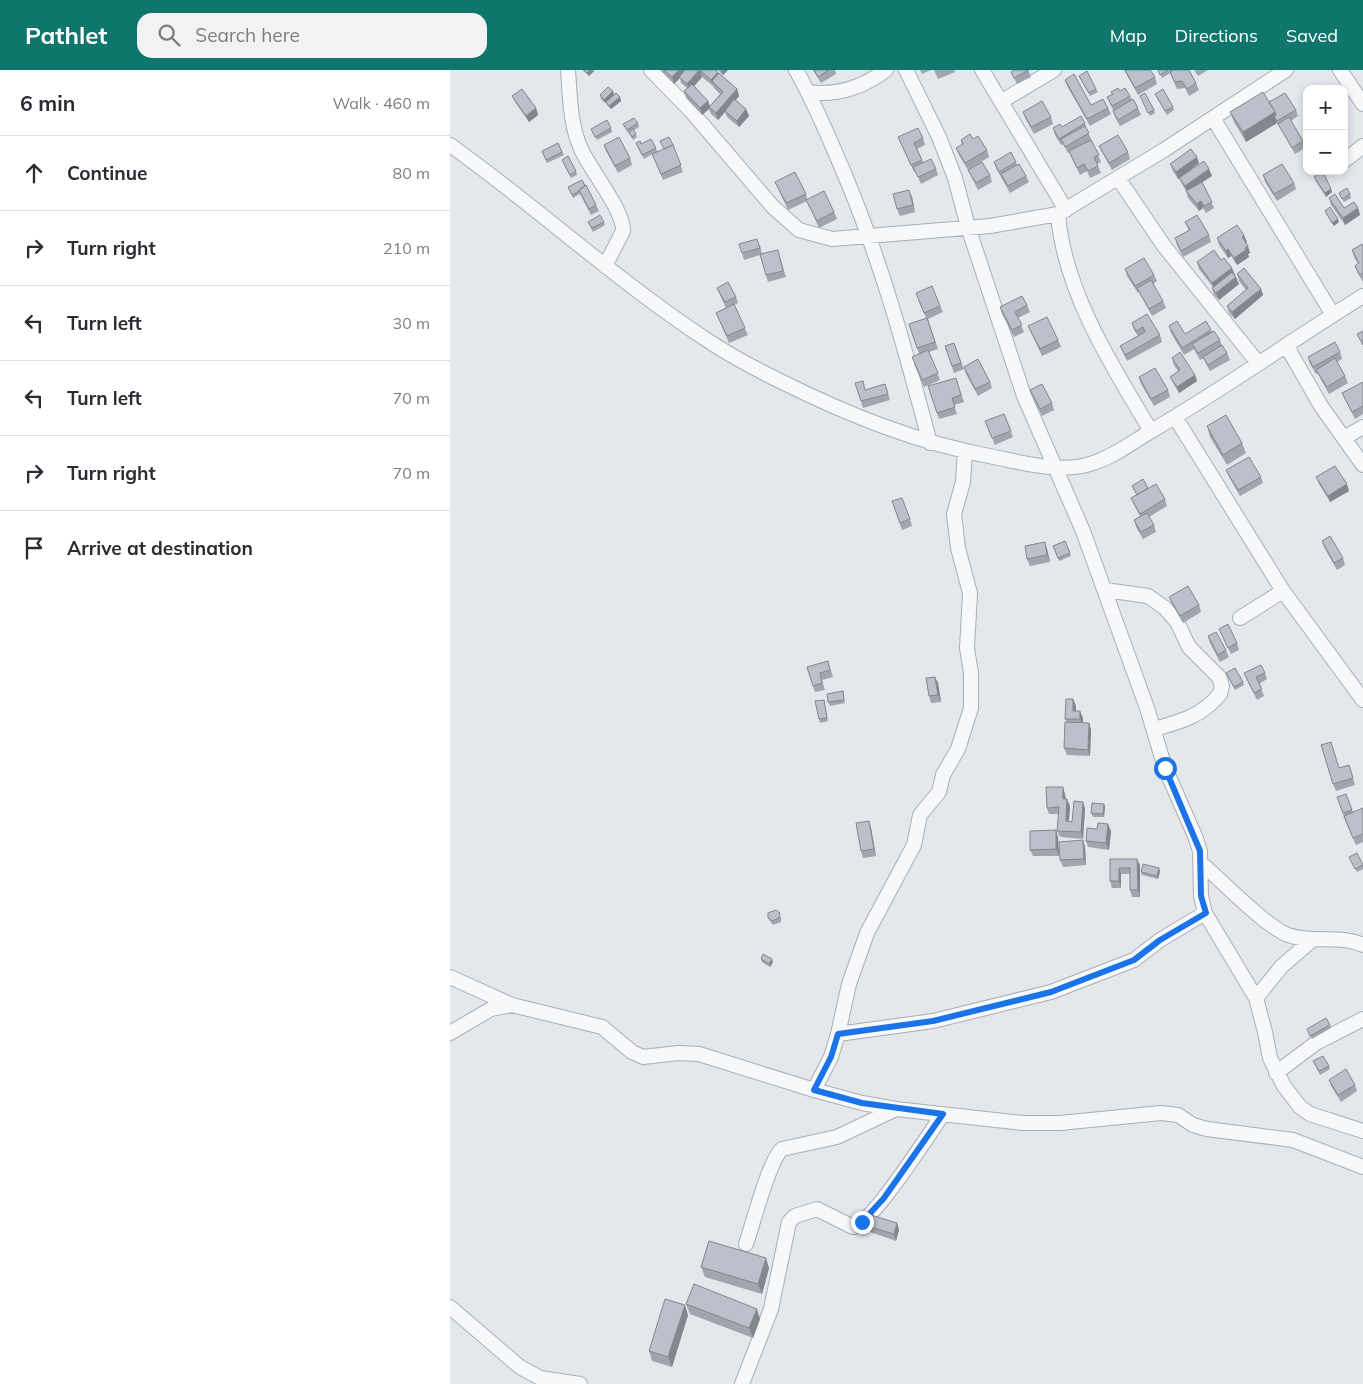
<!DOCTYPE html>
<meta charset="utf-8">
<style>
:root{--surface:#fff;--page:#f2f2f3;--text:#2b2b33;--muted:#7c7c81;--line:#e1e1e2;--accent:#0f766e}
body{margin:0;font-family:Mulish,sans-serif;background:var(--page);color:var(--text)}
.controls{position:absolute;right:15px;top:15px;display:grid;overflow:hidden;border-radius:10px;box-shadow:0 2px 8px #0003}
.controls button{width:45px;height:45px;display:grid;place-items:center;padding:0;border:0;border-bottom:1px solid var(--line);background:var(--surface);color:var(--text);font:25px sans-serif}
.stop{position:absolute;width:15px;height:15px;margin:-11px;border:4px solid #1a73e8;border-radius:50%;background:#fff}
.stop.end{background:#1a73e8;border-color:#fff;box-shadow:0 1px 5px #0008}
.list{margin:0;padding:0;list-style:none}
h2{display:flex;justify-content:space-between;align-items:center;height:65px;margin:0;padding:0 20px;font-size:21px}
h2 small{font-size:16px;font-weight:400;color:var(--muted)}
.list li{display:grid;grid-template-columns:32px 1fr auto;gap:15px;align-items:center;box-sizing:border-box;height:75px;padding:0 20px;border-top:1px solid var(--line)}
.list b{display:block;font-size:19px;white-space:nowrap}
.list em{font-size:16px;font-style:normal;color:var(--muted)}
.icon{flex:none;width:28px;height:28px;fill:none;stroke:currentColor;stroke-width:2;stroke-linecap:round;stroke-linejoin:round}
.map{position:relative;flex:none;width:913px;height:1314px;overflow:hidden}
header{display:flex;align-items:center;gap:30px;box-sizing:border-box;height:70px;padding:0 25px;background:var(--accent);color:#fff}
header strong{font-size:24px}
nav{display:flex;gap:28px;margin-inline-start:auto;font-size:18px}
.search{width:350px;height:45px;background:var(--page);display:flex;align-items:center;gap:12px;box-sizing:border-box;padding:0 18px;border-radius:15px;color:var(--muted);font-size:19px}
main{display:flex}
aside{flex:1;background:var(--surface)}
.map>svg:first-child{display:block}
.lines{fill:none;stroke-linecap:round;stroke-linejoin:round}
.minor-casing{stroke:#a9aeb7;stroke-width:16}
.minor{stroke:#f7f8fa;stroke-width:14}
.wall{fill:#a1a5ae;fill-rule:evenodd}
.shaded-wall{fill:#83868d}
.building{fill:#bbc0ca;stroke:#83868d}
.route{stroke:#1a73e8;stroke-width:6}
</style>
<header>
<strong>Pathlet</strong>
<div class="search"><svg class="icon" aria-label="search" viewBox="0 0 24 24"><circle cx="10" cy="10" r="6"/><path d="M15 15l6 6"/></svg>Search here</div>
<nav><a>Map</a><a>Directions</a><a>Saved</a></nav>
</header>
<main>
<aside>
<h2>6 min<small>Walk · 460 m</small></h2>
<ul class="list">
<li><svg class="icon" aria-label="ahead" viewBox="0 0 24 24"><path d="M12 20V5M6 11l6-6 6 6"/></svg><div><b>Continue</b></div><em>80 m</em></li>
<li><svg class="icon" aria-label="right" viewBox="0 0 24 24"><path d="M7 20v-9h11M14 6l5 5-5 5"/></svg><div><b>Turn right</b></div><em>210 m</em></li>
<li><svg class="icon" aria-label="left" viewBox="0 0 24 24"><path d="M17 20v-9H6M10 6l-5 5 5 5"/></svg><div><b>Turn left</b></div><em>30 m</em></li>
<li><svg class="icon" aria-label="left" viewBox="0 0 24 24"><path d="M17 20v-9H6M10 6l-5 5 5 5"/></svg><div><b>Turn left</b></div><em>70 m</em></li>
<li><svg class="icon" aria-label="right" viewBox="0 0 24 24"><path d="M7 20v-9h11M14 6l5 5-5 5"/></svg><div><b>Turn right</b></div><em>70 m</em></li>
<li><svg class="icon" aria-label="arrive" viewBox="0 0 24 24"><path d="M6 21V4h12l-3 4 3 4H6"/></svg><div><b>Arrive at destination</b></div></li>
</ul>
</aside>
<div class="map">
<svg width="913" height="1314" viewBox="0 0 913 1314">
<rect width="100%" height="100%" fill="#e4e7ec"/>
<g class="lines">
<defs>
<path id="minor" d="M118 0C120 26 120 55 131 79 140 100 174 140 173 161L155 196
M201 0 241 41 323 137 349 160 382 169 540 156 608 144 714 80 836 0
M346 0C366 35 378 66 394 103 431 190 456 282 480 373
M456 0 489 67 505 108 518 157 574 326 633 461 697 638 715 698 745 766 750 781 751 826 755 843 806 928 815 962 820 988 834 1016 850 1037 860 1044 913 1061
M532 0 616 140
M890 0 913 34
M358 22C386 26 413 17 436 0
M552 31 604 0
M763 48 883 245
M0 75C87 137 167 211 257 270 279 285 302 297 326 309 396 344 467 373 544 387 574 393 613 404 643 393 665 386 684 371 703 360 775 318 842 270 913 226
M894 91 913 76
M668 108 714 176 808 293
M608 144C614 221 662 296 701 361
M836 275 871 336 913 395
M725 347 833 521 913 630
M894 368 913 357
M655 520 698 526 715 538 727 552 739 577 769 607 772 616 770 624C752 646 730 652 704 659
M790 548 833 521
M751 793C772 811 815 856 838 865 862 874 890 864 913 875
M0 907 62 935
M806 928 832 896 862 870
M0 963 41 939 62 935 152 957 182 982 193 987 228 983 249 984 364 1020 412 1033 446 1039 573 1053H610L711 1043 728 1045 743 1055 757 1059 843 1070 913 1097
M388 964 483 951 601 922 684 890 710 870 755 843
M826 1003 866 973 913 949
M364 1020 381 987 388 964 399 914 417 863 464 775 470 745 489 722 493 705 508 679 521 638V603L517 578 520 523 508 478 504 444 513 412 515 382
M296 1174C303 1154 319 1090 332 1079L387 1067 446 1039
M0 1237 70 1297 90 1308 130 1314
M292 1314 321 1239 339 1152 345 1146 367 1139 403 1157C422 1154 479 1064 493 1044"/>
</defs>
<use href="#minor" class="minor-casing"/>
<use href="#minor" class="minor"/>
</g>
<path class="wall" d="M132 0H144V1L139 6Z
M210 0H234V1L266 0 268 2V4L287 19 289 26 286 30 296 39 299 46 289 57 277 47 275 42 268 50 261 44 259 39 252 45 236 28 234 21 237 18 231 13 230 8 224 14ZM252 7 263 16 264 18 270 24 260 36 258 31 244 16Z
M268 0H278L273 5Z
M363 0H385L386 4 371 13Z
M470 0H481L472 4Z
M484 0H504L505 2 488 9Z
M578 0 581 7 567 14 561 2Z
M674 0H700L705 7 707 14 688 25Z
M708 0H739L746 13 749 20 739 26 735 18 727 19 720 3 712 8Z
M744 0H758L748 6Z
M629 6 646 19 648 22 640 26Z
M615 10 641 35 658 38 661 44 640 56 617 16Z
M670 21 680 26 682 30 688 38 691 45 670 56 665 47 663 41V40L657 27 662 25 661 22Z
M164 24 170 27 171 31 161 39 157 35 156 32 155 33 151 29 150 25Z
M705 24 723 37 724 40 717 45Z
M62 26 86 38 88 45 79 52 65 32Z
M690 26 704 40 705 43 700 46Z
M819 32 846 40 848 46 841 51 853 71 855 78 845 84 830 57 827 53 796 72 784 52 780 42Z
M573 42 601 47 603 54 584 64 575 48Z
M188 53 189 57 184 60 187 67 183 70 179 63H178L173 54Z
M635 53 637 60 651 92 647 94 651 103 640 108 637 101 630 105 619 82 618 83 613 74 611 75 605 65 603 58Z
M161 58 162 62 147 70 141 59Z
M448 67 473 68 475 75 467 79 473 92 486 99 488 105 471 114 465 101 464 102Z
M523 69 537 80 539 87 518 100 509 85 506 78 512 75 511 70Z
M210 71 223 75 233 102 213 110 202 84 194 89 186 73 206 78 207 82 214 79Z
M108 73 114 85 97 93 92 81Z
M154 75 180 88 182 95 168 103 156 81Z
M649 76 678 82 680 89 662 100 652 82Z
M112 90 126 101 127 105 121 108Z
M544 92H566L567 95 576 106 579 112 560 123 546 98Z
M749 93 739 101 759 99 762 106 752 112 764 138 756 143 753 138 749 141 738 128 736 121 732 114 729 108 728 109 723 101 720 94Z
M518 100 540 105 542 112 528 120Z
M813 105 844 113 846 119 827 131 815 112Z
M864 107 881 119 882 122 876 127 865 110Z
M132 110 146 135 149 141 141 145 130 124 123 128 118 117Z
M325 112 356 124 357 129 384 142 387 149 369 158 357 131 338 140Z
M889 123 900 124 901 128 894 132Z
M462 127 465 142 450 146 447 139Z
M879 128 894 138H908L910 145 895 155 881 135Z
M138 152H154L155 155 143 162Z
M735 152 759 165 761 172 733 187 727 175 725 168 739 161Z
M767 168 797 172 796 173 800 183 798 184 799 187 787 195 781 186 778 188 769 175Z
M310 175 312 184 330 187 336 207 318 212 310 185 294 190 292 183Z
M913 177V212L907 202 905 196 908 194 904 187 902 180Z
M771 190 789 214 769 230 764 225 762 218 763 217 749 199 747 192Z
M675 199 704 205 707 211 703 214 713 231 716 238 702 246 689 222 688 223 677 206Z
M787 204 811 219 813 225 785 249 779 243 777 236 796 220 789 211Z
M267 218 286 227 288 233 284 235 298 265 279 273 266 243 276 238 270 225Z
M468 229 490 236 493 242 478 249 488 279 479 282 490 310 474 317 464 294 469 284 459 254 476 248Z
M577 235 580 242 568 248 574 262 564 267 552 244 550 237Z
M697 244 710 265 712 272 677 291 670 276 688 266 684 260 682 253Z
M578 256 608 270 611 277 592 286Z
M719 256 735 264 761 260 762 262 770 270 772 276 777 283 780 290 760 301 756 294 754 288 750 290 744 279 734 285 721 263Z
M504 273 514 299 504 303 495 276Z
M890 282 892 289 887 292 895 306 898 313 879 324 869 306 867 303 866 304 860 294 858 287Z
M722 288 745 305 747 311 729 323 723 313 720 307 728 301 724 295Z
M514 297 540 312 542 318 528 326 516 304Z
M689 307 718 320 720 327 704 336 691 314Z
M506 308 514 332 504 335 507 344 489 349 487 343Z
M913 312V344L905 349 892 323Z
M435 314 440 330 413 338 411 331 416 320Z
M580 320 602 333 604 340 592 346 583 327Z
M554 344 563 367 545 375 535 351Z
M757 356 792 373 796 383 777 395 760 367Z
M776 400 811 407 813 413 790 426 779 407Z
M866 407 899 421 880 432 869 414Z
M682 416 698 418 715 429 717 436 699 447 704 455 706 462 693 469 686 457 684 450 690 446 684 435 681 428 687 425Z
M442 431 460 449 462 456 452 460Z
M615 471 621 486 609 491 603 476Z
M872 471 893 488 895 495 887 500 874 477Z
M597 479 600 492 580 496 577 489Z
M719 527 749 535 751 542 733 553 722 534Z
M769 559 787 573 789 580 781 584Z
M758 566 776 580 779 587 770 592 760 573Z
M378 591 383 607 372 610 375 620 365 622 357 597Z
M776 603 793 612 794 615 785 620Z
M794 603H815L817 609 809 614 814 626 807 630 797 610Z
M485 607 488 613 491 632 481 633 479 626Z
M393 621 395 633 380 636 378 632Z
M623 629 626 636V641L633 648V653H639L641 660 640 686 617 685 614 678 617 652 615 649Z
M374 630 378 651 370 653 369 649Z
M899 695 905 715 886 721 883 714 890 698Z
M615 724 616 729 620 736 619 752H622L635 738 633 769 610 767 607 761 609 744H599L597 738Z
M896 724 903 742 913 738V772L906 775 896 753 887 727Z
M654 734 655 737 654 747H643L641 743Z
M419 751 421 758 426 786 413 788 411 781Z
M661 761 659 780 638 777 636 771Z
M608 767 609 786H583L580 780Z
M633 770 635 777 636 795 613 797 610 790Z
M899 787 913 795V799L907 802Z
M660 789 690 795V827H682L680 820V804H671V818H662L660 811Z
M710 801 708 809 692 805 691 802Z
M331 847V852L323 855 320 851 318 848Z
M311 889 323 892 320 897 312 892Z
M880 955 881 958 862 969 857 959Z
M863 991 879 996 880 999 870 1005Z
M879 1010 905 1015 907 1021 891 1032 881 1016Z
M447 1153 449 1160 446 1171 420 1162 417 1156Z
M251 1197 319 1198 312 1224 255 1207Z
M236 1234 310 1249 303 1268 240 1244Z
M238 1245 222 1297 202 1291 199 1281Z"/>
<path class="shaded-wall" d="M140 0 144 1 139 6 137 3Z
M229 0H234L235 3 229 7 230 8 224 14 222 7Z
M250 0 252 7 240 21 237 14Z
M271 0H278L273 5Z
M268 2 270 9 262 11 263 16 261 10Z
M287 19 289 26 268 50 266 43Z
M163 21 164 24 155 33 154 30Z
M170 27 171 31 161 39 159 36Z
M258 31 260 38 259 37V39L252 45 250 38Z
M86 38 88 45 79 52 76 46Z
M296 39 299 46 289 57 287 51Z
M825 42 828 50 824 46 827 53 796 72 793 62Z
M747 87 749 93 728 109 726 102Z
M759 99 762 106 737 122 735 116Z
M881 119 882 122 876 127 875 123Z
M459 120 462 127 465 142 463 135Z
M751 131 753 138 749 141 747 134Z
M908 138 910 145 895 155 893 148Z
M888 149 889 152 884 156 882 153Z
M794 165 797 172 794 174 792 167Z
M798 176 800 183 798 184 799 187 787 195 784 188 795 178Z
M778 179 781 186 778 188 776 181Z
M782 198 785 205 764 220 762 213Z
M786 207 789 214 769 230 766 223Z
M811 219 813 225 785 249 782 242Z
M745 305 747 311 729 323 727 317Z
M897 414 899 421 880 432 878 426Z
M595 472 597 479 600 492 597 485Z
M485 607 488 613 491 632 488 625Z
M623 629 626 636V648L623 641Z
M630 641 633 648V656L630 649Z
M639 653 641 660 640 686 638 680Z
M613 717 615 724 616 736 613 729Z
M617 729 620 736 618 758 616 751Z
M633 732 635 738 633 769 631 762Z
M654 734 655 737 654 747 653 744Z
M419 751 421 758 426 786 424 779Z
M658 754 661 761 659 780 656 773Z
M606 760 608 767 609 786 606 779Z
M633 770 635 777 636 795 634 789Z
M687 789 690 795V827L688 820Z
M669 798 671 804V818L669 811Z
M709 798 710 801 708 809 707 806Z
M322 889 323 892 320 897 319 894Z
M447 1153 449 1160 446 1171 444 1164Z
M316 1188 319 1198 312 1224 308 1214Z
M235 1235 238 1245 222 1297 218 1287Z
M307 1239 310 1249 303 1268 299 1258Z"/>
<path class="building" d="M134 0H140L137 3Z
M214 0H229L222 7Z
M235 0H249L237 14 229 7Z
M250 0H266L268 2 261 10Z
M364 0H379L368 7Z
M564 0H579L564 8 561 2Z
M675 0H700L705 7 685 18Z
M708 0H718L710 5Z
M722 0H739L746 13 737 19 732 11 725 12 720 2 722 1Z
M637 1 646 19 639 23 629 6Z
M269 3 287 19 266 43 259 37 273 22 262 11Z
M624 4 641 35 653 29 658 38 637 49 615 10Z
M242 14 258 31 250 38 234 21Z
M158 17 163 21 154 30 150 25Z
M668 18 670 21 675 18 680 26 662 36 657 27 663 24 661 22Z
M72 19 86 38 76 46 62 26Z
M713 19 723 37 715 41 705 24Z
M813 22 825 42 793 62 780 42Z
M166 23 170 27 159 36 156 32Z
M695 23 704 40 698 43 690 26Z
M835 23 846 40 827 51 824 46 826 45 825 42 819 32Z
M284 29 296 39 287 51 275 41Z
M683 29 688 38 668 50 663 41Z
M592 31 601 47 581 57 573 42Z
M631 46 635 53 609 69 603 58 610 54 612 57Z
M839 47 853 71 842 78 828 54Z
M184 48 188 53 177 60 173 54Z
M157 50 161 58 145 67 141 59Z
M635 56 639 63 615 77 611 69Z
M468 58 473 68 464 73 472 90 461 95 448 67Z
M183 59 186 64 182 67 179 62Z
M520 64 523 69 528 66 537 80 515 93 506 78 513 74 511 70Z
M668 65 678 82 659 93 649 76Z
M169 67 180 88 165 96 154 75Z
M219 67 223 75 214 79 210 71Z
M201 69 206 78 192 85 186 73 190 71 191 74Z
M641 70 649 85 644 87 648 96 638 101 634 94 627 98 619 81Z
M108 73 112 82 96 90 92 81Z
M223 75 231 95 211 104 202 84Z
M741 79 747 87 726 102 720 94Z
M561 82 566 92 549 102 544 92Z
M118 86 126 101 120 105 112 90Z
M481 89 486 99 468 107 463 97Z
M754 91 759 99 735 116 729 108Z
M532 92 540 105 526 113 518 100Z
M569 94 576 106 558 116 551 104Z
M832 94 844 113 824 124 813 105Z
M345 102 356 124 336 133 325 112Z
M870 103 875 106 881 119 875 123 864 107Z
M132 110 135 116 129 120V121L122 125 118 117Z
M752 112 762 132 754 136 751 131 747 134 736 121Z
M136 115 146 135 139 139 129 120Z
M897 118 900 124 892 129 889 123Z
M459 120 463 135 447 139 443 124Z
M374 121 384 142 367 151 356 130Z
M885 124 894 138 904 132 908 138 893 148 879 128Z
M880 137 888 149 882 153 875 141Z
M150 145 154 152 142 158 138 152Z
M747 145 759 165 731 181 725 168 740 160 735 152Z
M787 155 794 165 792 167 798 176 795 178 796 180 784 188 778 179 776 181 767 168Z
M307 169 310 178 292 183 289 174Z
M912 174 913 177V203L910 205 905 196 909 193 902 180Z
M328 180 333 201 316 205 310 184Z
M764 180 771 190 774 188 782 198 762 213 747 192Z
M694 188 704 205 685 216 675 199Z
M794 198 811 219 782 242 777 236 798 218 787 204Z
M782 202 786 207 766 223 762 218Z
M701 210 713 231 699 239 687 218Z
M278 212 286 227 275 232 267 218Z
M482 216 490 236 474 243 466 223Z
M572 226 577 235 565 242 572 255 562 260 550 237Z
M284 234 295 258 277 266 266 243Z
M697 244 710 265 675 285 670 276 695 262 693 257 686 261 682 253Z
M597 247 608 270 590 279 578 256Z
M477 248 485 272 467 278 459 254Z
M727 251 735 264 756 251 761 260 732 278 719 256Z
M764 261 770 270 748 283 742 274Z
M913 261V275L907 264Z
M885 272 890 282 863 297 858 287Z
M504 273 511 293 502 296 495 276Z
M772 275 777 283 758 295 753 287Z
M478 280 488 303 472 310 462 287Z
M730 282 745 305 727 317 720 307 730 300 722 288Z
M885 288 895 306 877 317 866 300Z
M528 289 540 312 525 319 514 297Z
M705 298 718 320 701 329 689 307Z
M506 308 511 325 502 328 505 337 487 343 478 316Z
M413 311 415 320 435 314 438 324 411 331 405 313Z
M913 312V336L902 342 892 323Z
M592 314 602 333 590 339 580 320Z
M554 344 561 361 542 368 535 351Z
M776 345 792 373 773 385 757 356Z
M799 387 811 407 788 420 776 400Z
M885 396 897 414 878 426 866 407Z
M693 409 698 418 687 425 682 416Z
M706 414 715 429 690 444 681 428Z
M452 428 460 449 450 453 442 431Z
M697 443 704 455 691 462 684 450Z
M880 466 893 488 884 493 872 471Z
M615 471 620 483 608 488 603 476Z
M595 472 597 485 577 489 575 476Z
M738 516 749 535 730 546 719 527Z
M778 554 787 573 778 578 769 559Z
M766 562 776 580 768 585 758 566Z
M378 591 380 600 370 603 372 613 363 616 357 597Z
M811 595 815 603 806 607 812 619 804 623 794 603Z
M785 598 793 612 784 617 776 603Z
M485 607 488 625 479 626 476 608Z
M393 621 394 630 378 632 377 624Z
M616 629H623V641H630V649H615Z
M374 630 377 648 369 649 365 631Z
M615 652 639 653 638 680 614 678Z
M881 672 889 698 899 695 903 708 883 714 871 675Z
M596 717H613V729H617L616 751 622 752 624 731 633 732 631 762 607 761 609 737 597 738Z
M896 724 902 740 893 743 887 727Z
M642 733 654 734 653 744 641 743Z
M913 738V764L903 768 894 746Z
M419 751 424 779 411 781 406 753Z
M648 753 658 754 656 773 636 771 637 758 647 759Z
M606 760V779L580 780V761Z
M633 770 634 789 610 790 609 772Z
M907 783 913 795 905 799 899 787Z
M660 789H687L688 820H680V798H669V811H660Z
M693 794 709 798 707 806 691 802Z
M326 840 330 843 329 848 322 851 318 848V843Z
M313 884 322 889 319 894 311 889Z
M876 948 880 955 860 966 857 959Z
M873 986 879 996 869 1001 863 991Z
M896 999 905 1015 888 1025 879 1010Z
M421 1145 447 1153 444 1164 417 1156Z
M259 1171 316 1188 308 1214 251 1197Z
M244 1214 307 1239 299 1258 236 1234Z
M215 1229 235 1235 218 1287 199 1281Z"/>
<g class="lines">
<path class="route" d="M412 1152 434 1128 493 1044 412 1033 364 1020 381 987 388 964 483 951 601 922 684 890 710 870 756 843 751 826 750 781 715 698"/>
</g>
</svg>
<div class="controls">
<button>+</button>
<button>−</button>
</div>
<div class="stop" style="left:715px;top:698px"></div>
<div class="stop end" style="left:412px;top:1152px"></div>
</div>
</main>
